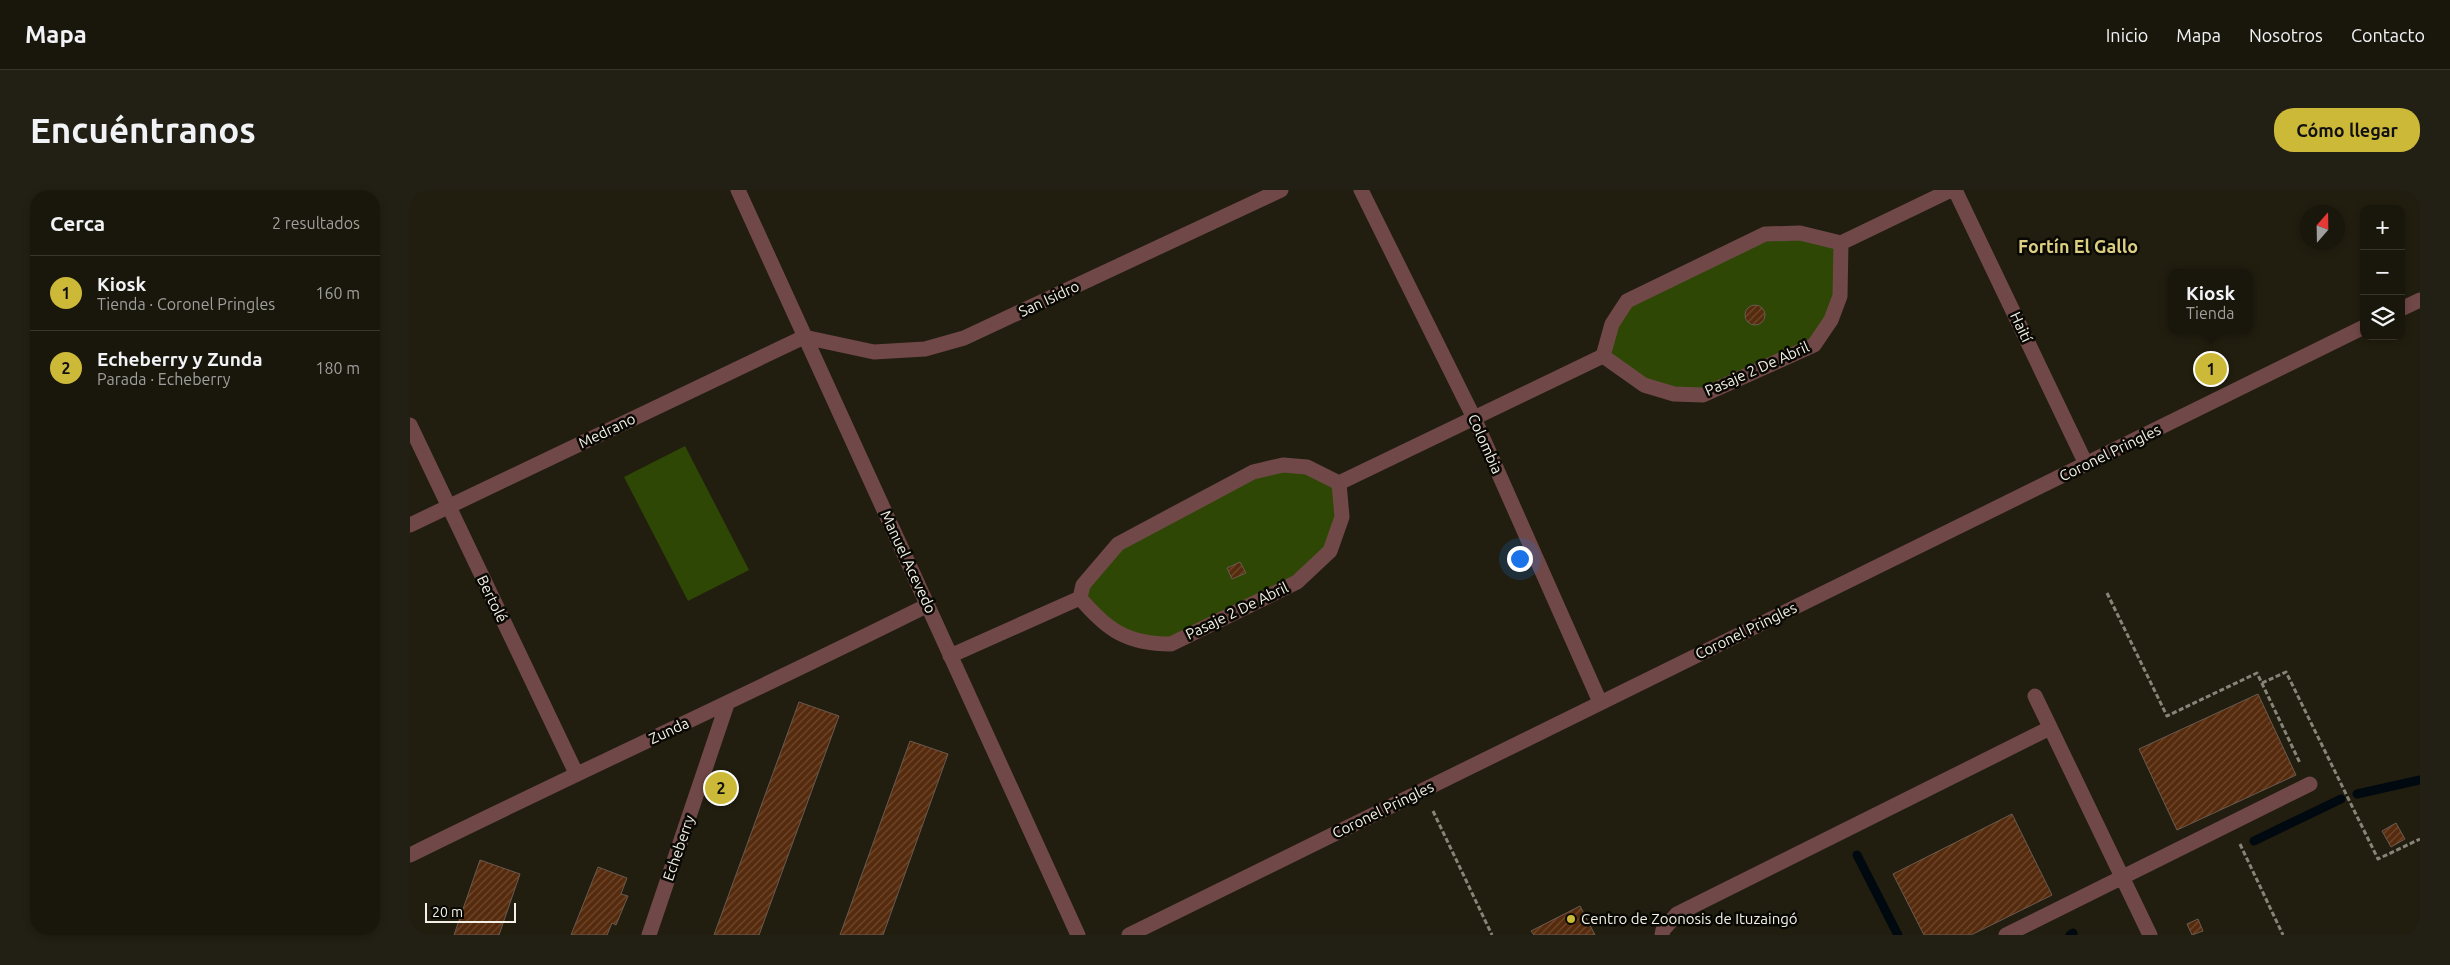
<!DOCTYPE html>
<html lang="es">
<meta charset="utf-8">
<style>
:root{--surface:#19160b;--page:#221f14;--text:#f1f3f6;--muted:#9f9f9d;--line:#37352c;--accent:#cdb938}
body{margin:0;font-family:Ubuntu,sans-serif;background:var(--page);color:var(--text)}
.controls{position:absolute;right:15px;top:15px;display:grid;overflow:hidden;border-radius:10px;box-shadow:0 2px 8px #0003}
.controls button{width:45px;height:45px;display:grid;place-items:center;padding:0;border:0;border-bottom:1px solid var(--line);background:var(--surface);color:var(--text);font:25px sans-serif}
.compass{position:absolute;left:1890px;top:15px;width:45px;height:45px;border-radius:50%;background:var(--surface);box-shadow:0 2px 8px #0003;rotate:20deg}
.scale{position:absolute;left:15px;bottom:12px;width:91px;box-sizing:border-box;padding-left:5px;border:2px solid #f2f0e7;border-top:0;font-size:14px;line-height:18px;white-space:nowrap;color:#f2f0e7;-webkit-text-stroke:4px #090803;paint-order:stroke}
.you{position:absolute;left:1109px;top:368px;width:18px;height:18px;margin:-12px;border:4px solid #fff;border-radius:50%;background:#1a73e8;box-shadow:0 0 0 8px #1a73e833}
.badge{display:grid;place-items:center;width:32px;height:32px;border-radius:50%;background:var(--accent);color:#111;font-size:16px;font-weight:700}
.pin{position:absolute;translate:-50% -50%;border:2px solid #fff;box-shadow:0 1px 5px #0006}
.popup{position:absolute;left:1758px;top:79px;width:85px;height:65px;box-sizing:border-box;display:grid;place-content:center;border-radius:10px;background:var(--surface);filter:drop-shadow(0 1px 4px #0005);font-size:16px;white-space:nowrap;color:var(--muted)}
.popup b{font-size:19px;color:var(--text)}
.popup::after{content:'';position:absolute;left:50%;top:100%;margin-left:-10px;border:10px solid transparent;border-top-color:var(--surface)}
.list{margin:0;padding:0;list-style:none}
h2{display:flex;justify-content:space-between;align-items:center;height:65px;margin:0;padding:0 20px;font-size:21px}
h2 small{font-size:16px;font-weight:400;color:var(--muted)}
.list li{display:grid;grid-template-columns:32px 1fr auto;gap:15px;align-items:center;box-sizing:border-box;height:75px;padding:0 20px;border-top:1px solid var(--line)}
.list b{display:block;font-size:19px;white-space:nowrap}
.list p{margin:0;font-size:16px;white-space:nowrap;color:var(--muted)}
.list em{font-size:16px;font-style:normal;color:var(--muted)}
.icon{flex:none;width:28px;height:28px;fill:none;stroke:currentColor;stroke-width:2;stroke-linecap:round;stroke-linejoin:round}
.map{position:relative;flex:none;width:2010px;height:745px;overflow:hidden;border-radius:20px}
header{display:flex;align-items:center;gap:30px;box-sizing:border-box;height:70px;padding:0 25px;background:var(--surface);border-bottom:1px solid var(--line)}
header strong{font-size:24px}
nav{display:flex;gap:28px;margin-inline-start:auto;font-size:18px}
.intro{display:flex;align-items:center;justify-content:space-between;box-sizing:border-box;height:120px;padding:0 30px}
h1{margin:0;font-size:35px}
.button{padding:12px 22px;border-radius:20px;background:var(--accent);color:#111;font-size:18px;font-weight:700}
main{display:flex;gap:30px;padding:0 30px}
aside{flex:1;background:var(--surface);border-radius:20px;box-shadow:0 2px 8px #0003}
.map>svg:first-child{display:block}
.green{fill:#2e4705}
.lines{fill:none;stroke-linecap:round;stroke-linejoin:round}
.stream{stroke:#00090f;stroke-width:9}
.building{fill:url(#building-hatch);stroke:#6a5a50}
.path{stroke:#878579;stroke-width:3;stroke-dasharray:5 2.5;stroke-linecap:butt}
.minor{stroke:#714848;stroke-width:15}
.poi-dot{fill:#cdb938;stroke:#090803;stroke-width:2}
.labels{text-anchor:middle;stroke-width:5;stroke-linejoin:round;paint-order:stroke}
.street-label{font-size:15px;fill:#f2f0e7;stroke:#090803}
.poi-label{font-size:15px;fill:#f2f0e7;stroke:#090803;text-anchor:start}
.quarter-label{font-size:18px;font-weight:bold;fill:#dccf81;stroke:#090803}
</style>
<header>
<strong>Mapa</strong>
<nav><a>Inicio</a><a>Mapa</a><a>Nosotros</a><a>Contacto</a></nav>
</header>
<div class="intro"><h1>Encuéntranos</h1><a class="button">Cómo llegar</a></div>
<main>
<aside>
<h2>Cerca<small>2 resultados</small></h2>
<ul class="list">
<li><span class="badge">1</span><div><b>Kiosk</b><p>Tienda · Coronel Pringles</p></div><em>160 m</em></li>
<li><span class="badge">2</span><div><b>Echeberry y Zunda</b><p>Parada · Echeberry</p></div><em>180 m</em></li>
</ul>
</aside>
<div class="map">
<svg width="2010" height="745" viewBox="0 0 2010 745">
<defs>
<pattern id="building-hatch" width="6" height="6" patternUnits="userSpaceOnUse" patternTransform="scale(1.25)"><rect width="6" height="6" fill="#562b0d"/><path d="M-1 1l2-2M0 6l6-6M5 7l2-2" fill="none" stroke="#6f4a30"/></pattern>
</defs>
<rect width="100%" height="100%" fill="#211e0f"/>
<path class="green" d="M1355 44 1431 53 1430 106 1404 155 1293 205 1264 204 1193 166 1217 111Z
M275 256 339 380 278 411 214 287Z
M873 275 929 293 920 361 887 392 761 454 690 431 673 395 708 354Z"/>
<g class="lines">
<path class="stream" d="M1947 604 2010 590
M1844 651 1931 609
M1447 665 1488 745
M1660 745 1663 743"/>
</g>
<path class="building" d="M1335 125a10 10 0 1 1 20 0a10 10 0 1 1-20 0Z
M830 372 836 383 822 389 817 378Z
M1848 504 1886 585 1767 640 1729 559Z
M389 512 429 526 349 745H304Z
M500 551 538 564 473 745H430Z
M1602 624 1642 705 1561 745H1514L1483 684Z
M1986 633 1995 649 1981 657 1972 641Z
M70 670 110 684 89 745H44Z
M188 677 217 688 211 704 218 706 206 735 202 733 197 745H161Z
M1170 716 1185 745H1124L1121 741Z
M1788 729 1793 741 1782 745 1777 734Z"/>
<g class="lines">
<path class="path" d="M1697 403 1757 526 1847 483 1890 573
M1852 493 1876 482 1968 669 2010 649
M1023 621 1082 745
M1830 654 1873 745"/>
<path class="minor" d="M328 0 668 745
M951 0 1064 228 1190 512
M1545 0 1676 274
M1991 119 2010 110
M394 147 464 162 515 159 554 148 871 0
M1193 166 1234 195 1264 204 1293 205 1404 155 1421 130 1430 106 1431 53
M0 235 166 583
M929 293 1193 166 1202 134 1217 111 1355 44 1390 43 1431 53 1541 0
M0 335 394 147
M540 466 670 408C697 440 717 454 761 454L887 392 920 361 932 327 929 293 897 277 873 275 843 282 708 354 673 395 670 408
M1625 506 1740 745
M0 665C172 580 346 501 518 415
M239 745 317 514
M719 745 1954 137
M1252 745 1253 740 1267 724 1640 538
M1596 745 1900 594"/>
</g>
<circle class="poi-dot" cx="1161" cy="729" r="5"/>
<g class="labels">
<g class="street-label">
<text transform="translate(639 109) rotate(-25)" y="5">San Isidro</text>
<text transform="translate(1611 137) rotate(65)" y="5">Haití</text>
<text transform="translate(1347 179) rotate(-24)" y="5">Pasaje 2 De Abril</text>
<text transform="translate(197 241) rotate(-26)" y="5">Medrano</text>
<text transform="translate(1075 254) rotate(66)" y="5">Colombia</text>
<text transform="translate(1700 263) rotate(-26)" y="5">Coronel Pringles</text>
<text transform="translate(498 372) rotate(65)" y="5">Manuel Acevedo</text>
<text transform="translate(82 409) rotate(64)" y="5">Bertolé</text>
<text transform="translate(827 421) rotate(-26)" y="5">Pasaje 2 De Abril</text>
<text transform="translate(1336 441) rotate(-26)" y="5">Coronel Pringles</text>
<text transform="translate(259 541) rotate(-25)" y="5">Zunda</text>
<text transform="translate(973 620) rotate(-26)" y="5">Coronel Pringles</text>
<text transform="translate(269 658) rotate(-71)" y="5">Echeberry</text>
</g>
<g class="poi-label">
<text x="1171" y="734">Centro de Zoonosis de Ituzaingó</text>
</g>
<g class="quarter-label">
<text x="1668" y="63">Fortín El Gallo</text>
</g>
</g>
</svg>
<div class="controls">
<button>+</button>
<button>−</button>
<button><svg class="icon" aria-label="layers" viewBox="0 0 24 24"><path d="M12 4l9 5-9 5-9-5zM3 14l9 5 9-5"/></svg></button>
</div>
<svg class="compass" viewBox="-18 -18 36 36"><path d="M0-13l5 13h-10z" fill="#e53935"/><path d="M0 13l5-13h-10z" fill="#9f9f9d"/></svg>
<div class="scale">20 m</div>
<div class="you"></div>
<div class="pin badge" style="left:1801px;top:179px">1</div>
<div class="popup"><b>Kiosk</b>Tienda</div>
<div class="pin badge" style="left:311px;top:598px">2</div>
</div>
</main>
